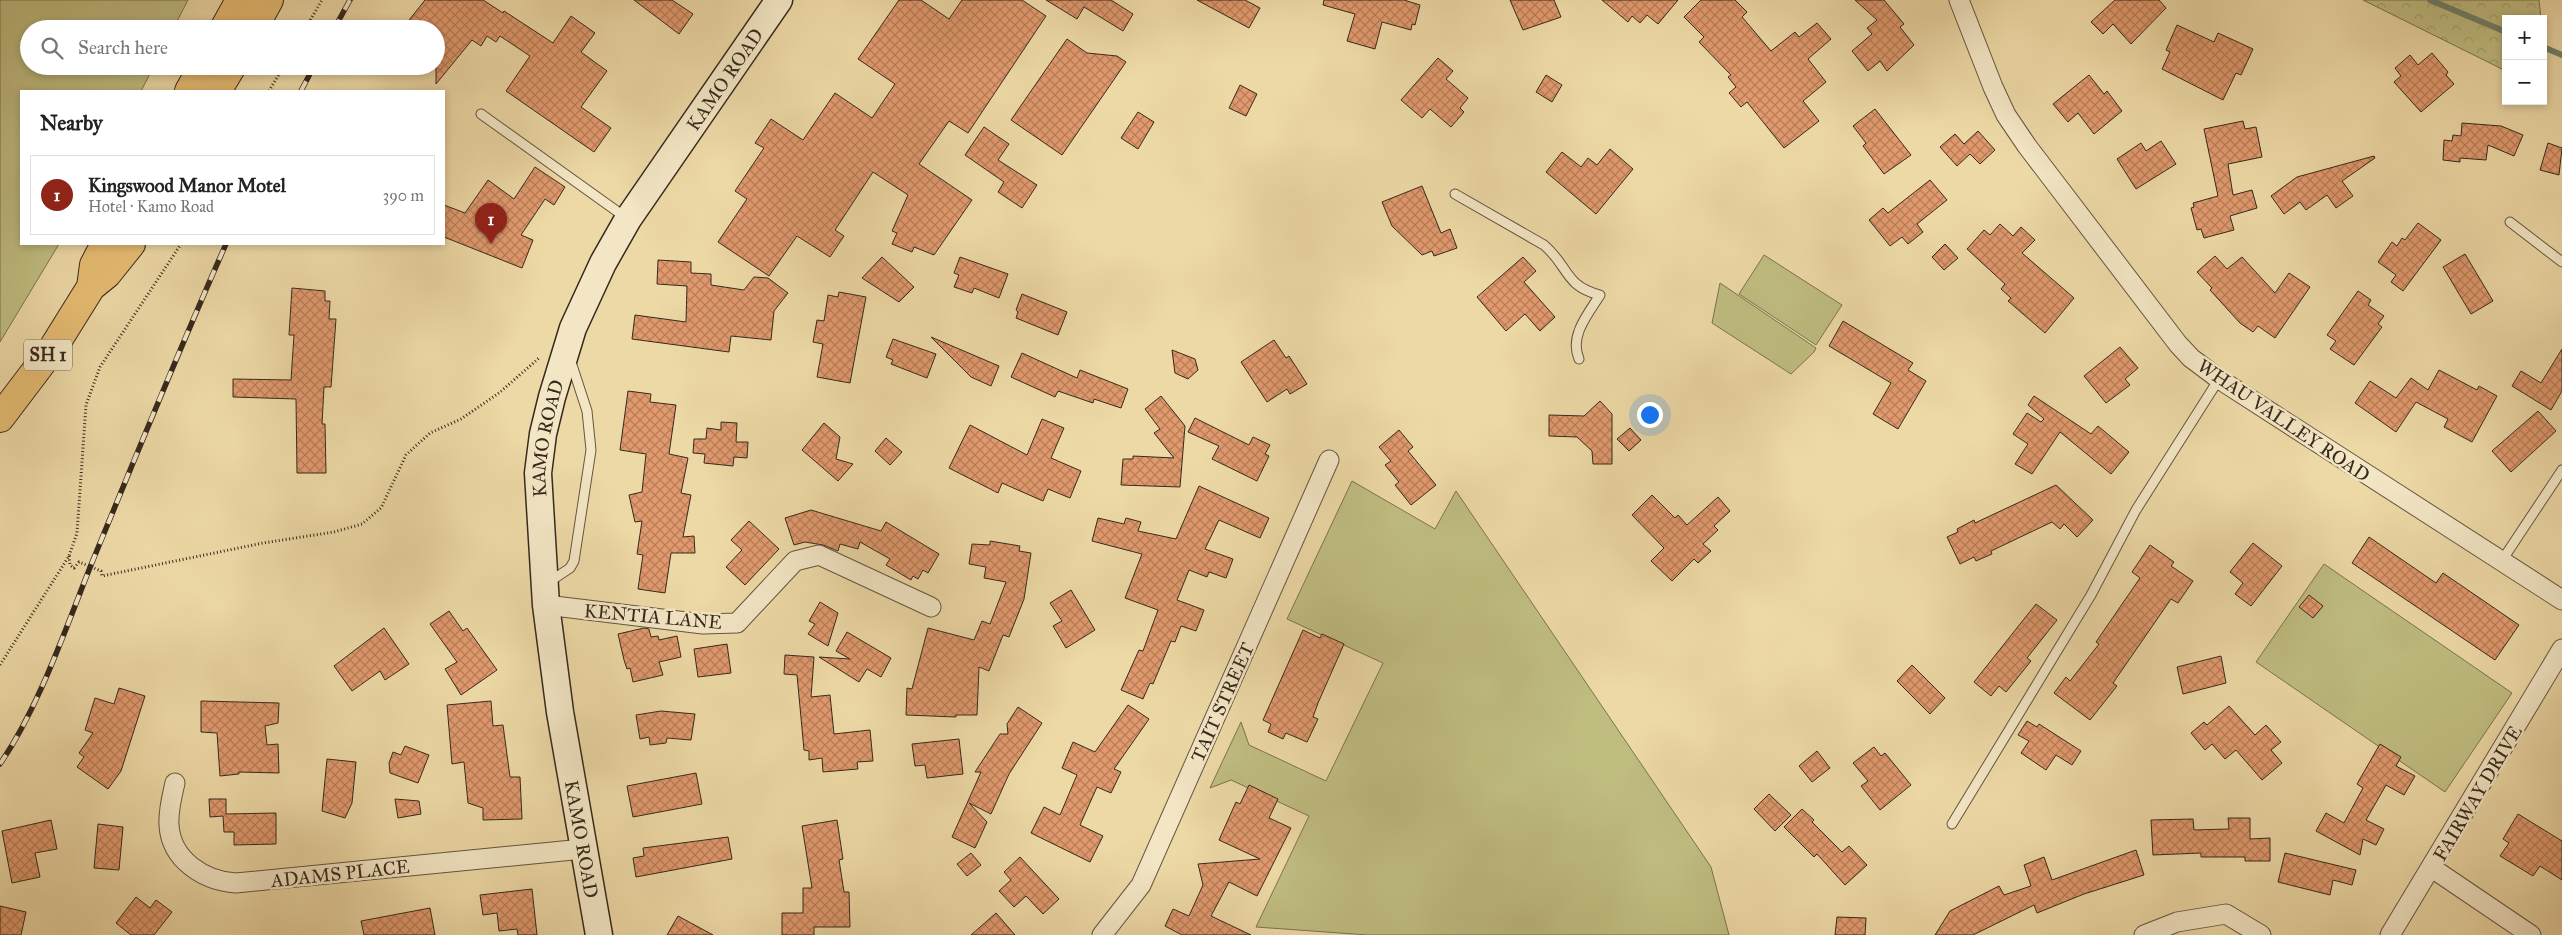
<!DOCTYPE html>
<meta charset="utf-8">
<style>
:root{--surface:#fff;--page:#f2f2f2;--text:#222;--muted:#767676;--line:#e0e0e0;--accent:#8f2418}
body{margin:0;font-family:"IM FELL Great Primer",serif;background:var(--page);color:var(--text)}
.controls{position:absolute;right:15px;top:15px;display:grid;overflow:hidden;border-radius:0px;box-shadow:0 2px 8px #0003}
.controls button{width:45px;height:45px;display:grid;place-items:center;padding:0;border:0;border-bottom:1px solid var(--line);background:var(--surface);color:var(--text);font:25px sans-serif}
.you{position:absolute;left:1649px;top:414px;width:18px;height:18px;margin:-12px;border:4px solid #fff;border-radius:50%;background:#1a73e8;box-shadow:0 0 0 8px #1a73e833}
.badge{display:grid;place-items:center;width:32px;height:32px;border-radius:50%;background:var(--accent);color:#fff;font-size:16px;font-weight:700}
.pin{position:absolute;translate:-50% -41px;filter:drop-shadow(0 1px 2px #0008)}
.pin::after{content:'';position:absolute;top:26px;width:18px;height:15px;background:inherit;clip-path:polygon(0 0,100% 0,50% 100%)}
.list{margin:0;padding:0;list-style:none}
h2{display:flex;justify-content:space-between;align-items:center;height:65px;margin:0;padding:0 20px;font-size:21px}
h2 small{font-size:16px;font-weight:400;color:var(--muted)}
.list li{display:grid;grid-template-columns:32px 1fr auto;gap:15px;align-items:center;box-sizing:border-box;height:80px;margin:0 10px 10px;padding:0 10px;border:1px solid var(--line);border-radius:0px}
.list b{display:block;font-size:19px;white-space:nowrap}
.list p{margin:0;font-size:16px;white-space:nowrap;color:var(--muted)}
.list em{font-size:16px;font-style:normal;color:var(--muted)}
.icon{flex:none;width:28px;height:28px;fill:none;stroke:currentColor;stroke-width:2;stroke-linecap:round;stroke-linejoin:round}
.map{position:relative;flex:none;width:2562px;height:935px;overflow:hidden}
.search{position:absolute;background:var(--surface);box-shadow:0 2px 8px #0003;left:20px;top:20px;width:425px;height:55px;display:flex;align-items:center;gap:12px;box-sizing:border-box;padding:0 18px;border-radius:28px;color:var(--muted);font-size:19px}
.panel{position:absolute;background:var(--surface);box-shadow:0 2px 8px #0003;left:20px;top:90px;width:425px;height:155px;border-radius:0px}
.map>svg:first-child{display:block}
.green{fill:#c0bd81;stroke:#7b734f}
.forest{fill:url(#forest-crowns);stroke:#7b734f}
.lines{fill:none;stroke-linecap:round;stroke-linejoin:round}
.stream{stroke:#72816d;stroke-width:6}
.building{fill:url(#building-cross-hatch);stroke:#36291d}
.service-casing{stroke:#64553f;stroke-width:11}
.minor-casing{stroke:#64553f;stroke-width:21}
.secondary-casing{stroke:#36291d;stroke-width:29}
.trunk-casing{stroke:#36291d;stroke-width:30}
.path{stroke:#36291d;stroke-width:3;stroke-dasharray:1 2.5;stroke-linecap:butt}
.service{stroke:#f3e6c5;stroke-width:9}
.minor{stroke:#f3e6c5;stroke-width:19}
.secondary{stroke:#f3e6c5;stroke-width:26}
.trunk{stroke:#e6bc73;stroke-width:28}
.rail-casing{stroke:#36291d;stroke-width:5.5}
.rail{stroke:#f3e6c5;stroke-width:4;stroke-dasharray:11;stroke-linecap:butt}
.labels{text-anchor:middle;stroke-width:5;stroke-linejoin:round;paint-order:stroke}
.shield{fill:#f3e6c5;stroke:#6f624f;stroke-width:1}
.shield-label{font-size:18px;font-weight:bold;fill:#36291d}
.street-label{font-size:19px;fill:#36291d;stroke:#f3e6c5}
</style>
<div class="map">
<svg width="2562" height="935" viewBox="0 0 2562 935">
<defs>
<pattern id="forest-crowns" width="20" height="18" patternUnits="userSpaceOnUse" patternTransform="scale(1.25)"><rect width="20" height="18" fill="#c0bd81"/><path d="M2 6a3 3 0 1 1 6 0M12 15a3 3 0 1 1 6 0" fill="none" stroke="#a6a26f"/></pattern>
<pattern id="building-cross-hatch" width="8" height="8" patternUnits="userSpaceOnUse" patternTransform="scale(1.25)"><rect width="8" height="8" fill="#e1996d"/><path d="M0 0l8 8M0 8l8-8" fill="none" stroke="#b77d59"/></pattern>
</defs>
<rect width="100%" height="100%" fill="#edd9a6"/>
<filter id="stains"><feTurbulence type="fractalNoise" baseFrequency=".004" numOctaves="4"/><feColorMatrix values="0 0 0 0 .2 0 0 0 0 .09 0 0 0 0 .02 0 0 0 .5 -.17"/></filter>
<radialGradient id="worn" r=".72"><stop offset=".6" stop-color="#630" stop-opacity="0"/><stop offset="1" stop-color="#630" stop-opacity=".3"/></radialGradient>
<path class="green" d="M0 0H188L173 29H29V66H154L141 91H21V244H59L0 342Z
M1764 255 1842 305 1816 345 1739 294Z
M1720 283 1816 348 1814 352 1791 374 1712 323Z
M1352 481 1435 529 1456 491 1711 867 1729 935H1368L1256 927 1309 816 1231 780 1210 788 1241 722 1249 745 1326 781 1383 663 1287 619Z
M2324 564 2512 693 2445 792 2256 662Z"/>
<path class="forest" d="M2363 0H2539L2541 19H2506V71Z"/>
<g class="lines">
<path class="stream" d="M2430 0 2506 32
M2543 47 2562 55"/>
</g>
<path class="building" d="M425 0H483L503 13 504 11 553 43 571 16 595 33 581 52 607 71 581 107 611 128 594 152 506 91 530 56 500 36 496 42 487 36 481 46 472 40 436 84V29H402Z
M634 0H672L693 14 679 34Z
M899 0H921L949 19 962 0H1022L1046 16 968 133 949 121 919 164 972 200 934 255 914 247 912 252 892 244 897 233 892 231 908 195 873 172 835 230 844 236 830 257 797 236 769 276 718 242 747 199 735 191 764 148 755 143 771 119 803 140 835 93 872 118 895 84 858 59Z
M1046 0H1111L1133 14 1123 31 1084 7 1077 19Z
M1197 0H1245L1260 8 1249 28Z
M1324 0H1404L1420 5 1415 25 1412 24 1411 30 1382 22 1375 49 1347 41 1355 14 1323 5Z
M1510 0H1554L1561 17 1523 30Z
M1602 0H1678L1658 24 1647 15 1640 23 1632 16 1628 22Z
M1701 0H1735L1747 12 1742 17 1771 51 1795 32 1799 37 1817 23 1831 39 1808 59 1826 82 1803 101 1819 121 1784 148 1747 102 1741 107 1729 93 1736 87 1728 77 1731 75 1699 42 1704 37 1684 17Z
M1855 0H1884L1904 24 1900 27 1914 45 1887 71 1880 61 1868 71 1852 51 1872 34 1867 28 1877 20Z
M2115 0H2159L2166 8 2131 44 2113 24 2103 34 2091 22Z
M2177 25 2214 42 2218 33 2253 49 2241 75 2236 73 2223 100 2162 69 2170 52 2166 50Z
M1067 39 1087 53 1117 56 1126 62 1062 155 1011 120Z
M2432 53 2448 72 2446 75 2454 84 2421 112 2394 82 2401 76 2395 68 2410 55 2418 65Z
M1438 58 1453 71 1446 79 1468 98 1460 108 1464 112 1451 127 1430 109 1422 118 1401 100Z
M1546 75 1562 85 1552 102 1536 92Z
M2089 75 2104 94 2107 91 2122 111 2094 134 2078 113 2068 122 2053 104Z
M1240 85 1257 94 1246 116 1229 108Z
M1875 109 1911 155 1884 174 1863 146 1866 143 1853 126Z
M1138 112 1154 122 1138 149 1121 138Z
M2243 121 2245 129 2256 127 2262 157 2228 164 2233 195 2252 190 2257 208 2230 216 2234 230 2204 238 2201 229 2197 230 2191 208 2194 207 2193 203 2218 196 2204 129Z
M2462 123 2501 126 2523 135 2514 156 2488 145 2486 160 2460 158V162L2443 160 2444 140 2452 141 2453 135 2461 136Z
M984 127 1009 144 998 160 1037 185 1022 208 998 192 1004 182 965 155Z
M1978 131 1995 150 1980 164 1970 154 1957 166 1940 147 1955 134 1964 144Z
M2161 141 2176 164 2136 189 2117 159 2141 143 2146 151Z
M2548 143 2562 148 2559 175 2540 170Z
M1610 149 1633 169 1596 214 1546 172 1562 152 1581 167 1588 158 1597 165Z
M2374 156 2375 158 2342 181 2353 196 2336 208 2327 195 2306 210 2300 202 2284 214 2271 196 2297 177Z
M535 167 565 187 554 205 545 199 521 235 533 240 522 268 444 237V205L465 213 488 180 514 199Z
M1930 180 1947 200 1917 224 1923 232 1908 244 1902 237 1890 246 1869 220 1883 208 1888 213Z
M1422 186 1441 233 1450 229 1457 248 1434 256 1432 251 1422 255 1392 226 1382 202Z
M2418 223 2441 240 2403 291 2391 282 2396 275 2378 262 2392 242 2397 246 2402 238 2405 240Z
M2000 224 2013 236 2021 227 2035 240 2022 253 2074 298 2045 333 2008 301 2011 298 2001 289 2005 284 1967 249 1984 230 1990 235Z
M1945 244 1958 258 1944 270 1932 257Z
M2465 254 2493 301 2471 314 2443 267Z
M2215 256 2227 269 2242 257 2275 293 2289 273 2310 287 2275 338 2258 326 2253 332 2240 323 2210 290 2212 288 2197 272Z
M882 257 914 287 899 302 862 278Z
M960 257 1008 274 999 298 974 288 972 293 954 287 959 275 954 273Z
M1523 257 1536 271 1524 282 1555 317 1540 331 1525 314 1506 331 1477 297Z
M658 260 691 262V273L711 274V285L744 290 754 277 768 278 788 293 774 311 771 340 731 336 729 352 632 339 635 315 686 322 687 286 657 284Z
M292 288 325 291V301H330L329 319H336L331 387H324L322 424H325L326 473H297L296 399 233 397V379L291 380 294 335H289Z
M2358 291 2371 300 2368 305 2384 316 2378 324 2382 327 2354 365 2330 349 2336 341 2327 335Z
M839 292 866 297 850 383 817 377 823 344 813 342 817 320 824 321 828 295 838 297Z
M1022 294 1067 312 1058 335 1016 318 1018 312 1016 310Z
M1843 321 1913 363 1908 370 1926 381 1898 429 1873 414 1891 383 1829 346Z
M931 337 999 366 991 386 971 377Z
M893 339 936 354 927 378 891 364 893 360 886 357Z
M1274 340 1286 358 1289 356 1307 384 1290 394 1287 389 1267 402 1241 362Z
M2120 347 2138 368 2125 379 2130 385 2106 403 2084 376Z
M2562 349V391L2551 410 2512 386 2521 371 2541 383Z
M1172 350 1195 359 1198 370 1188 379 1175 373Z
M1022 353 1077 378 1080 370 1128 389 1121 408 1094 399 1093 403 1058 391 1055 397 1011 377Z
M2439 370 2477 390 2479 386 2497 396 2472 442 2444 427 2448 419 2416 402 2396 432 2355 403 2370 381 2396 398 2411 378 2428 390Z
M628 391 651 394 650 402 676 405 669 454 688 458 681 493 691 495 683 537 694 536 695 553H671L665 593 638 589 643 555 637 554 642 521 635 522 629 495 642 492 646 454 620 450Z
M1161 396 1185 426 1180 487 1121 485 1123 459H1133V456L1174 458 1154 433 1160 429 1145 409Z
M2034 396 2091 434 2098 426 2129 452 2111 474 2060 432 2032 474 2015 464 2028 444 2013 434 2027 413 2041 422 2044 419 2028 405Z
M1600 401 1612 414V464H1593L1592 451 1577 437 1549 436V415L1584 416Z
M2538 411 2556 431 2511 472 2492 451Z
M1195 418 1249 445 1253 437 1270 445 1265 454 1269 456 1257 481 1212 459 1219 446 1188 432Z
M1042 419 1064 428 1051 458 1081 471 1070 498 1048 489 1043 501 1002 483 998 493 949 468 970 425 1027 455Z
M721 422 737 423 736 442H748L747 458 734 457 733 466 704 463 705 454 693 453 694 439H706L707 428 721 430Z
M824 423 840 437 836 459 853 464 838 481 802 450Z
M1630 428 1641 440 1629 451 1617 439Z
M1399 430 1413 447 1408 451 1436 485 1411 505 1395 485 1399 482 1385 465 1391 461 1379 447Z
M886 438 902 452 890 465 875 451Z
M2056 485 2093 520 2077 537 2064 524 2060 529 2052 522 1991 551 1992 554 1976 561 1974 557 1960 564 1947 537 1958 532 1957 529 1974 520 1975 523Z
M1199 486 1269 518 1260 538 1219 520 1205 549 1233 559 1226 578 1209 572 1207 577 1189 570 1177 600 1204 610 1196 631 1181 626 1175 642 1171 641 1153 684 1150 683 1143 699 1121 690 1139 650 1143 651 1158 610 1125 598 1142 554 1092 541 1098 518 1124 524 1126 518 1141 522 1138 531 1176 539Z
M1652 495 1675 518 1678 515 1687 525 1718 497 1730 511 1714 526 1718 530 1703 544 1711 551 1698 563 1694 559 1672 581 1651 561 1664 548 1632 515Z
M811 510 881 531 886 522 939 554 928 573 923 570 918 579 913 576 911 580 886 565 890 559 860 542 858 549 840 544 838 551 823 545 805 542 794 545 785 518Z
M749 521 779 549 745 585 726 567 742 550 731 540Z
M2369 537 2436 583 2443 573 2519 625 2495 660 2352 563Z
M990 541 1020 546 1019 551 1031 553 1024 599 1009 637 1003 635 989 671 979 667 977 715H956V717L906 715 907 688 912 689 928 628 974 640 982 621 990 624 1006 582 984 578 986 567 969 564 972 544 990 545Z
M2253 543 2282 566 2251 606 2235 594 2243 583 2230 572Z
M2150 545 2174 562 2171 566 2193 581 2178 603 2171 599 2113 683 2117 686 2090 720 2054 693 2066 677 2070 681 2099 644 2096 642 2140 578 2132 572Z
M1071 590 1095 630 1066 648 1053 626 1062 621 1050 603Z
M2309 595 2323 606 2313 618 2299 607Z
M820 602 838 613 828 646 808 634 815 624 809 621Z
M2036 604 2057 620 2027 658 2031 661 2006 692 1999 686 1991 696 1974 682Z
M449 611 463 631 467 628 497 670 461 695 445 669 457 662 430 624Z
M384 628 409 664 385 680 380 671 352 691 334 666Z
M644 628 649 629 651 637 658 636 659 640 677 636 681 657 659 662 663 675 633 682 630 668 627 669 624 660 618 634Z
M1303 630 1320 638 1322 634 1344 644 1318 703 1313 717 1318 719 1307 742 1286 733 1283 739 1268 732 1271 724 1263 720Z
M847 632 891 658 881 677 867 669 859 682 819 657 850 659 836 651Z
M727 644 731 673 698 677 694 649Z
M785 655 814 657 811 697 830 695 834 734 870 730 873 761 857 762 858 769 823 772 822 758 809 760V751L804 750 797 675 784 674Z
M2221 656 2226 683 2183 694 2177 667Z
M1912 665 1945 698 1930 714 1897 681Z
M119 688 145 696 121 771 108 789 77 767 84 757 79 753 93 733 85 730 95 698 114 704Z
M201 701 279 703 278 723 265 726 267 745 278 744 279 773 239 772V774L220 776 217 733 201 732Z
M491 701 493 726 503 725 510 777H520L522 819 483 820V808L468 803 464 762 452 764 447 705Z
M1128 705 1149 719 1114 769 1121 772 1111 793 1097 787 1080 825 1103 836 1090 862 1031 833 1044 807 1060 815 1077 775 1062 768 1073 742 1095 752Z
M2229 706 2255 735 2266 725 2281 742 2271 750 2282 763 2262 780 2236 750 2225 759 2212 744 2205 750 2191 733 2204 722 2207 725Z
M1018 707 1042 723 1009 774 991 814 969 803 987 822 975 848 952 837 981 772H975L1000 734H1008L1007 724Z
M661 711 695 714 691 740 667 738 666 743 650 745 649 737 640 739 636 715Z
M2027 721 2037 727 2039 724 2081 751 2072 765 2056 755 2046 770 2021 753 2029 741 2018 735Z
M959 739 963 774 927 778 925 765 915 766 912 744Z
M2380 744 2401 757 2396 766 2415 776 2404 795 2386 785 2366 820 2384 829 2376 845 2363 839 2360 855 2316 831 2326 813 2344 823 2363 788 2357 784Z
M405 746 429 755 418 783 390 773 389 763 393 752 401 755Z
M1874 747 1881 756 1885 753 1911 785 1880 810 1861 786 1868 781 1853 763Z
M1817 751 1830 768 1812 782 1799 766Z
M327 759 356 762 352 803 345 818 322 811Z
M696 773 702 804 633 817 627 786Z
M1249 785 1278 799 1269 818 1291 828 1257 896 1229 882 1211 916 1251 935H1182L1165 926 1173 909 1189 916 1203 885 1198 864 1260 859 1219 840 1236 802 1240 804Z
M1769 794 1791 815 1775 831 1754 809Z
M209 799H226V814L276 813V844L234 845V832H224L223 816 210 817Z
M395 799 419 801 421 814 398 818Z
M1802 809 1814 820 1812 822 1842 852 1849 846 1867 865 1845 885 1817 854 1814 857 1784 827Z
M2518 814 2562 841V880L2540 866 2533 876 2500 856 2509 843 2503 839Z
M2228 818H2250V839L2270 838V861H2245V857H2201V853L2153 855 2151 820 2193 819 2194 830 2229 829Z
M51 820 57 849 35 853 40 877 12 883 2 831Z
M837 820 843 859 839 860 844 892H849L850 927H814V935H782V913H803V888H812L802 826Z
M98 824 123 827 119 870 94 868Z
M728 837 732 859 636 877 633 858 644 856 643 848Z
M2136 850 2144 875 2084 894 2037 913 2034 905 1973 935H1935L1950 911 1999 886 2004 895 2031 886 2024 865 2044 857 2052 880Z
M971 853 981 865 967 876 957 864Z
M2285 853 2356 870 2352 885 2333 880 2330 895 2278 882Z
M1020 857 1059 899 1043 914 1026 896 1014 907 999 891 1011 880 1004 872Z
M532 889 537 935H518L517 929 499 931 497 913 483 915 480 895Z
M136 897 150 908 156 900 172 912 154 935H131L116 923Z
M0 906 26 912 21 935H0Z
M430 908 435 935H364L361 921Z
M996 913 1015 935H971Z
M678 916 713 935H667Z
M1837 917 1866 918 1865 935H1835Z"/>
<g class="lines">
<defs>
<path id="service" d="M481 114 625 217
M1455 194 1544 245C1569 266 1564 286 1600 295 1588 314 1569 336 1579 359
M2510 222 2562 262
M2501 562 2562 470
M549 582 570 568 574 561 591 450 587 411 570 359
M1952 824 2091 595 2136 510 2219 379"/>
<path id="minor" d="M1959 0 1993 87 2006 115 2027 146 2178 344 2191 358 2219 379 2562 600
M546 605 703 624 737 623 795 561 819 555 931 607
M175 783C172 796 168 811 169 825 171 860 204 881 236 883L583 849
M2432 868 2531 935
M1102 935 1141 885 1329 460
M2144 935 2177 922 2226 914 2261 935
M2390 935 2562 649"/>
<g id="secondary">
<path id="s1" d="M599 935 560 712 546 605 538 473 543 434 552 397 573 328 603 263 628 219 779 0"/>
</g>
<path id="trunk" d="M224 29 240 0
M253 29 269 0
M189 91 203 66
M217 91 232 66
M91 287 94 265 105 244
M0 418 53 348 91 287 107 274 131 244"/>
</defs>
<use href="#service" class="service-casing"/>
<use href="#minor" class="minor-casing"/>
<use href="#secondary" class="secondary-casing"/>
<use href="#trunk" class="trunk-casing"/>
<path class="path" d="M305 29 322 0
M269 91 284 66
M69 556 70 565 74 568 79 562 101 571 102 576 263 543 334 532 362 524 381 508 406 455 430 433 461 419 499 393 539 358
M0 665 69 556 77 533 86 405 100 367 181 244"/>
<use href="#service" class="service"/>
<use href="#minor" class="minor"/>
<use href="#secondary" class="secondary"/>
<use href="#trunk" class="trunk"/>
<defs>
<path id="rail" d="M334 29 350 0
M301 91 314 66
M0 764C39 707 65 630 91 565 135 458 179 350 226 244"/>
</defs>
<use href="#rail" class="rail-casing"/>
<use href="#rail" class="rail"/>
</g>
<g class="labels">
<rect class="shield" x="24" y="339.5" width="48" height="31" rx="4"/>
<g class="shield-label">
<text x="48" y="361">SH 1</text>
</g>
<g class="street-label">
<text dy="7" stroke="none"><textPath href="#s1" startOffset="908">KAMO ROAD</textPath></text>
<text transform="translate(2284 420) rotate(34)" y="7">WHAU VALLEY ROAD</text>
<text dy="7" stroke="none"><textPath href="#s1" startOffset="502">KAMO ROAD</textPath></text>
<text transform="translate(653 616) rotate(5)" y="7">KENTIA LANE</text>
<text transform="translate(1222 702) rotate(-66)" y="7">TAIT STREET</text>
<text transform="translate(2477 793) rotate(-59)" y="7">FAIRWAY DRIVE</text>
<text transform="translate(582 839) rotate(80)" y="7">KAMO ROAD</text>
<text transform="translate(340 873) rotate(-6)" y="7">ADAMS PLACE</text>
</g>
</g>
<rect width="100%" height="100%" filter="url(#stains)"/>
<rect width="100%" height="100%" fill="url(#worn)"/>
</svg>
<div class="controls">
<button>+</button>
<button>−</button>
</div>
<div class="you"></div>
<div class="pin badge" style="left:491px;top:244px">1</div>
<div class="search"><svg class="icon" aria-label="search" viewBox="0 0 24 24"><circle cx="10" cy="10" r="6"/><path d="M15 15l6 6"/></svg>Search here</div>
<section class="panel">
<h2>Nearby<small></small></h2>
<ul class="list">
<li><span class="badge">1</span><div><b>Kingswood Manor Motel</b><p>Hotel · Kamo Road</p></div><em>390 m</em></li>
</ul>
</section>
</div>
